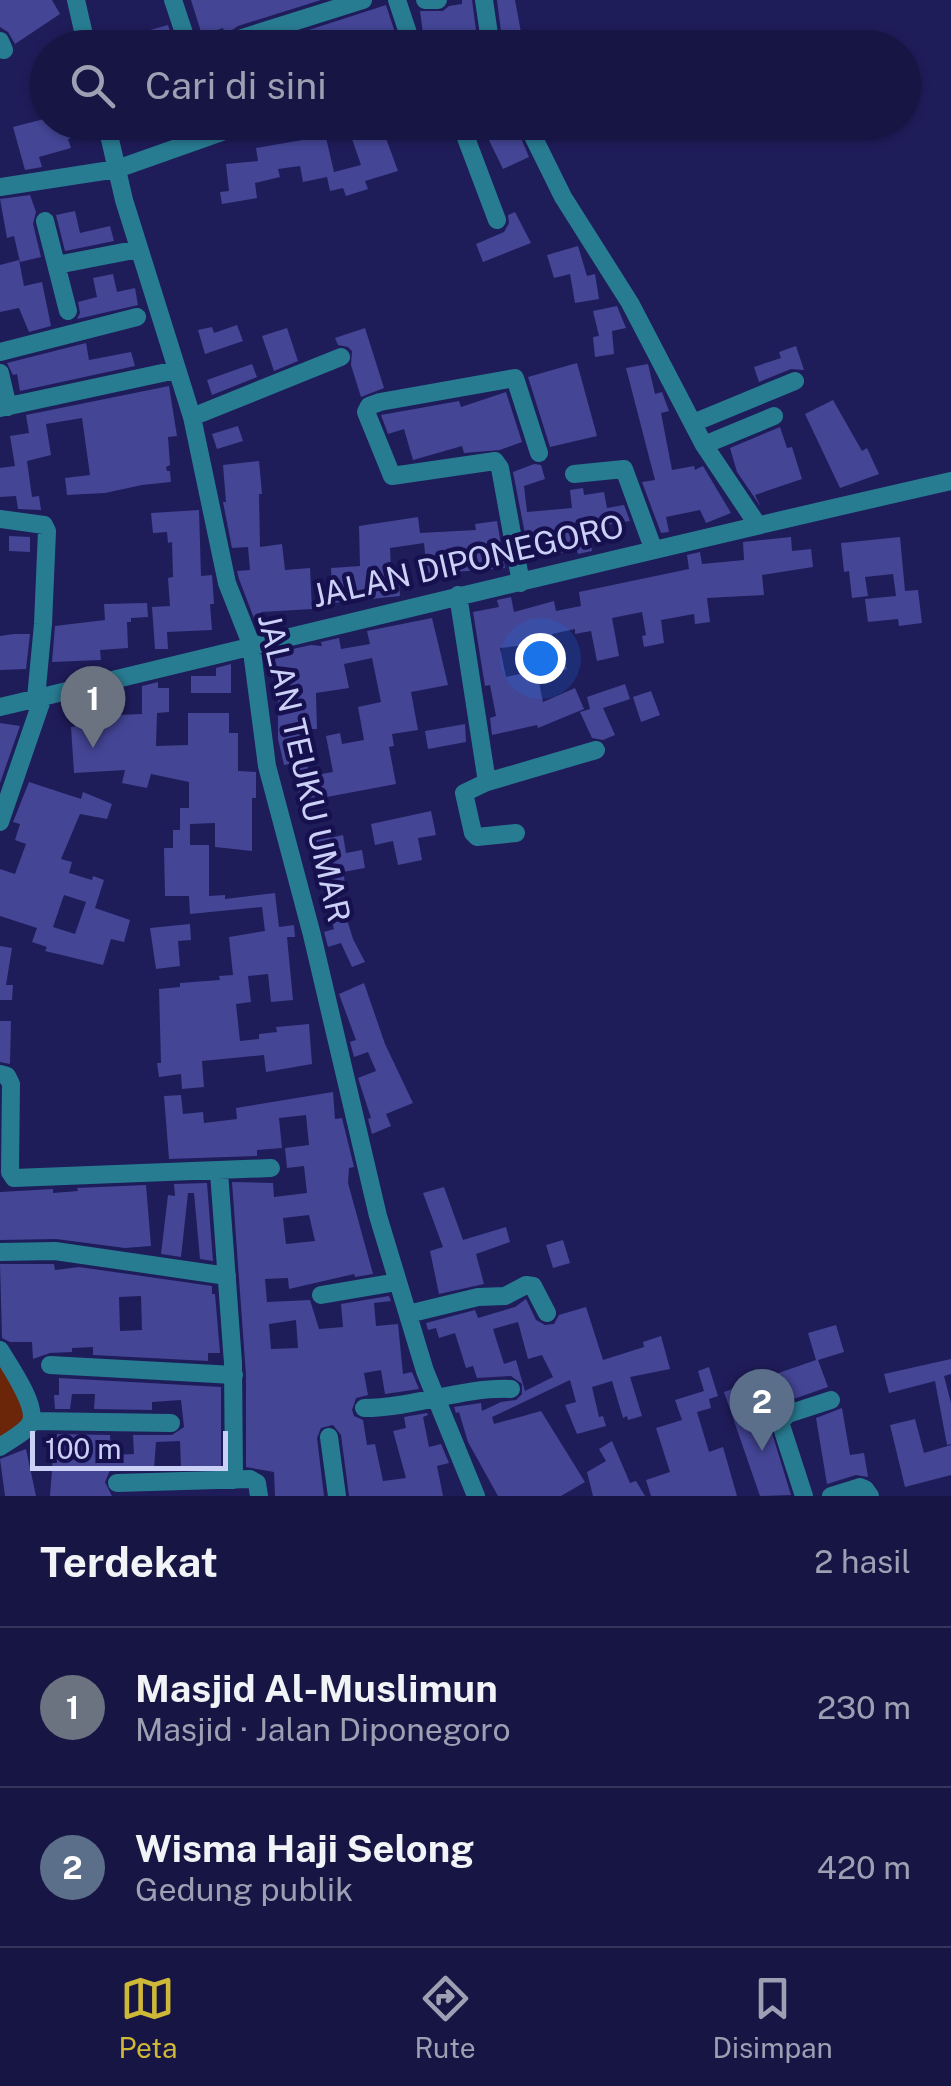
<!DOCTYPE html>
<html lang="id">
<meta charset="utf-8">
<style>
:root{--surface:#171544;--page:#201e4b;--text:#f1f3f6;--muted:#9e9fb2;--line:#36345d;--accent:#ceb837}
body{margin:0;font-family:"Public Sans",sans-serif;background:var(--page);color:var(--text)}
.scale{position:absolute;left:30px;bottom:25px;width:198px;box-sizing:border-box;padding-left:10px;border:5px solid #cbd0f7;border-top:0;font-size:28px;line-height:35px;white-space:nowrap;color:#cbd0f7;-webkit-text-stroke:8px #17104e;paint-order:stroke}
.you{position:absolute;left:540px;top:658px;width:35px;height:35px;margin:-25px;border:8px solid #fff;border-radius:50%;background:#1a73e8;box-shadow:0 0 0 15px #1a73e833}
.badge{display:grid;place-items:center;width:65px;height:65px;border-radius:50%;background:var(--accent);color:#fff;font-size:32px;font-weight:700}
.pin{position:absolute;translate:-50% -82px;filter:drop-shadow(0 2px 5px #0008)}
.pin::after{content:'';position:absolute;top:52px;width:35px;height:30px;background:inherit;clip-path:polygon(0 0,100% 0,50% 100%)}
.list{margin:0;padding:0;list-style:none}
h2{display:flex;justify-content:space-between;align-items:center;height:130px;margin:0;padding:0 40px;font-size:42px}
h2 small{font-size:32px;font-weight:400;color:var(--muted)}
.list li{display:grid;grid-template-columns:65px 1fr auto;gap:30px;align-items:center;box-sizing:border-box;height:160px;padding:0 40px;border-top:2px solid var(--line)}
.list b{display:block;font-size:38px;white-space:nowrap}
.list p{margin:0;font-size:32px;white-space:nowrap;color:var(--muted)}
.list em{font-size:32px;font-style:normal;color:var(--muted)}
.icon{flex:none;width:55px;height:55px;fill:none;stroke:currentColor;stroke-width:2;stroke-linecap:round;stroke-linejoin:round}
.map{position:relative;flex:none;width:951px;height:1496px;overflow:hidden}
.search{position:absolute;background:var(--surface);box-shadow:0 2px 8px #0004;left:30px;right:30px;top:30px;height:110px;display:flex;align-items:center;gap:25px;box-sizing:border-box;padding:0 35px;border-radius:55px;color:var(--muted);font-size:38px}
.sheet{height:450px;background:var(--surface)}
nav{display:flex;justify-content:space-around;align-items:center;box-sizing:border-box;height:140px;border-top:2px solid var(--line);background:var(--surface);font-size:28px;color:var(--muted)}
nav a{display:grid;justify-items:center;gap:5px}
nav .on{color:var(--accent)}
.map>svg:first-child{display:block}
.green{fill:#6b2509}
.building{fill:#444595;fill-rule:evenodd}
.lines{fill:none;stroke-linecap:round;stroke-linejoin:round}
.minor{stroke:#287c92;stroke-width:18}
.labels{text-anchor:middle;stroke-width:9;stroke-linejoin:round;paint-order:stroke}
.street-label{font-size:32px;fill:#cbd0f7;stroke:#17104e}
</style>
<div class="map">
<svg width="951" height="1496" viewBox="0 0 951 1496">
<rect width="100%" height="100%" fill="#1f1c5a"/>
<path class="green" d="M0 1351 39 1425 0 1454Z"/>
<path class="building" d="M0 0H52L60 14 15 44 8 32 0 27Z
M191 0H321L238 26 225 35 223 28 202 35Z
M462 0H472L478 45 425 48 420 11H443L449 6 462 4Z
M497 0H515L523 43 503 47Z
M386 5 399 45 333 48 330 38 302 48H253Z
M168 25 174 44 172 48H147L143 32Z
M48 118V122H92L95 132 68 139 71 148 39 157 42 167 25 170 13 127Z
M158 122H181L183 132 162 140Z
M351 122H380L398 171 365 181 368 189 346 196 343 188 330 191 327 177 303 182 300 166 278 169 280 177 255 183 257 198 222 204 220 192 229 191 226 164 258 161 256 148 314 138 313 132 324 129 334 172 361 165 351 136 355 135Z
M474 122H514L529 157 503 169 484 130 477 133Z
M30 195 36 212 33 224 41 257 20 262 14 236 7 238 0 199Z
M75 211 80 233 110 226 114 241 65 251 56 215Z
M515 212 531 243 483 262 476 244 504 232 509 223 508 215Z
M578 246 587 276 595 274 599 299 575 303 570 274 554 278 547 255Z
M19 260 24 286 42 282 51 326 29 332 19 308 0 312V265Z
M113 274 117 292 135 288 138 305 77 319 80 313 78 302 97 297 93 278Z
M617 306 626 328 612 331 614 354 595 357 593 337 599 336 593 311Z
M237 325 243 341 205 354 198 330 212 327 214 333Z
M287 328 298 361 274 371 262 336Z
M365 328 384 388 361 397 351 365 352 351 348 347 338 345 335 338Z
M86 343 89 360 131 352 135 366 20 391 17 374 13 375 7 363Z
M796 346 804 370 791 369 759 382 754 367 781 358 779 352Z
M577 363 597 436 550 447 528 377Z
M252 364 257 377 212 395 207 380Z
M648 364 655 394 662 392 669 411 661 413 672 470 694 466 695 470 703 466 731 513 706 523 700 510 666 517 669 532 661 533 642 482 655 480 626 368Z
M169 386 177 436 168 437 170 465 166 467 167 471H170L171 482 142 485 105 493 67 495 65 478 90 475 82 418 46 424 51 455 27 461 32 497 39 496 41 510 18 509 16 496 0 497V468L15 466 10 436 29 433 26 415Z
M506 392 522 442 500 450 464 453 462 446 413 460 404 429 388 434 381 415 459 401 461 407Z
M833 400 862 451 867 448 879 474 840 488 805 414Z
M238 426 243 441 217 449 212 434Z
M780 427 787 448 792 447 802 479 755 495 761 507 737 472 730 448Z
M259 461 262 494H259L260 547 282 544 285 570 310 568 312 609 261 612 262 626H257L239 579 237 571 250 570 248 547 232 548 223 502H226L223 465Z
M534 464 541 465 545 479 524 486 527 512 572 508 570 490 583 488 584 495 604 492 607 508 624 505 630 521 588 528 592 551 578 554 577 550 543 556 539 532 525 534 513 472Z
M199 510 201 576 212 575 214 604H210L212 630 167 632 168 649H155L152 607 170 606 168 578 173 577 172 542 168 543 167 532 153 533 151 513Z
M418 517 420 533 476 530 475 524 497 521 505 568 427 574 424 543 390 548 391 569H398L400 596 333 603 331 568 360 566 359 526Z
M9 536 30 537V552L9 551Z
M791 537 792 551 811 549 813 567 762 575 764 595 707 598 710 622 695 624 694 614 661 620 664 643 644 647 642 636 646 635 642 612 612 618 619 656 597 661 591 631 575 634V629L552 634 567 669 557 673 555 668 538 677 543 702 575 688 584 709 538 728 537 725 492 735 490 718 496 716 490 685 485 686 473 612 499 607 497 600 511 597 514 612 554 601 556 611 581 606 579 592 689 569 687 555 700 552 702 564 744 560 743 542ZM518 646 530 672 506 677 500 648Z
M900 537 905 591 918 590 922 623 899 626 898 619 868 622 865 599 896 596 893 574 865 577 868 596 852 598 849 571 844 572 841 543Z
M147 603 148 617 131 618V622H127L128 648 100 650 101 660 52 662 55 626 105 620 104 604Z
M432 618 448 685 411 692 418 730 392 734 394 746 389 747 396 784 300 802 296 776H291L289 764 284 765 278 739V692L290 691 289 668 267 672 265 658 293 653V649L311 645 322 646 321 642 339 638 341 649 370 644 367 631ZM372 658 381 702 358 707 364 740 342 744 340 733 326 736 333 772 310 776 298 729H317L316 693 349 688 344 664Z
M14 634H30L26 669 0 670V636Z
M231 664V693H191V676H216V668Z
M158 682V688H169V712L157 713 156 746 188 745V713H229V733H238V771L256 772V798H252V851L215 847V823L190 824V845H209V896L225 895V899L275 893 279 927 294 925 295 937H287L293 1000 271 1002 268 974 248 976 251 1002 236 1004 240 1041 259 1039V1034L277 1032 276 1027 309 1024 312 1064 266 1072 264 1055 202 1061 204 1087 182 1089 181 1074 159 1077 157 1063H161L159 989 180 987V983L220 980 219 976 233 975 229 937 265 931 262 907 190 914 189 896H165L164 848H173V830H180V808H189V782L151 774 147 788 122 783 125 770 74 773 71 727 98 723V696L118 692V715L142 714V686Z
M625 684 630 699 603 708 615 735 603 740 592 738 580 712 590 709 587 697Z
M651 691 660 715 641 722 633 697Z
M0 723 20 726 0 783Z
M465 724 466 742 428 749 425 731Z
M29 782 81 799 83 792 112 804 107 819 80 814 61 859 72 862 69 873 92 880 93 876 104 880 95 908 130 920 124 942 111 939 103 965 45 951 47 947 32 942 37 928 0 916V869L15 874 26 844 15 840 20 824 13 822ZM64 895 86 902 75 934 53 927Z
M431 811 436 835 418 838 422 860 398 865 393 841 375 845 371 824Z
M329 833 330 838 343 835 346 853 362 850 365 868 343 872 345 882 336 884 353 939 365 962 352 967 341 943 328 947 324 932 334 929 320 882 315 836Z
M190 924 191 940 178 941 180 966 156 969 150 928Z
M0 946 12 948 6 985H13L12 1000H0Z
M364 983 385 1044 413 1103 386 1114 391 1126 372 1134 368 1119 371 1118 358 1078 376 1071 368 1052 354 1057 350 1042 356 1040 339 994Z
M0 1021H11L10 1064 0 1062Z
M333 1092 335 1119 342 1118 354 1167 349 1168 348 1183 373 1274 355 1277 354 1274 289 1289 288 1278 265 1279 267 1302 310 1300 319 1329 343 1327 341 1304 389 1296 391 1301 374 1303 376 1326 398 1324 403 1374 412 1372 419 1389 385 1394 381 1370 364 1373 368 1395 356 1398 352 1410 354 1416 363 1420 367 1445 375 1444 383 1481 406 1478 393 1431 406 1428 404 1417 427 1413 428 1415 423 1417 429 1447 441 1444 449 1463 437 1466 443 1496H349L341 1435 333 1425 321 1428 317 1438 324 1496H275L274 1472 246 1467V1375L232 1182 273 1183 274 1197 307 1193 304 1166 287 1168 285 1148 309 1145 306 1115 279 1118 282 1148 257 1150V1156L169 1159 164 1096 181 1095 183 1114 203 1112 204 1123 237 1119 236 1108ZM309 1215 315 1241 286 1244 283 1218ZM296 1320 298 1348 271 1349 269 1324Z
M207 1183 213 1261 200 1259 194 1193H188L181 1257 161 1254 168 1195 175 1196 174 1184Z
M146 1185 151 1246 125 1248 56 1239 0 1240V1192L53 1189V1193L78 1191 77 1188Z
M444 1187 463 1240 506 1227 510 1242 476 1254 484 1284 439 1294 430 1251 443 1247 423 1193Z
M563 1240 570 1263 553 1268 546 1245Z
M0 1264H54L55 1270 79 1267 212 1286V1294H215L220 1353H208V1361L93 1355V1347L72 1348V1352L50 1353 33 1359 32 1342H10L2 1338ZM141 1296 142 1330 120 1331 119 1297Z
M526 1299 536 1320 545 1325 554 1324 559 1315 586 1307 603 1360 644 1347 643 1342 661 1336 670 1369 630 1377 642 1416 628 1420 627 1416 623 1418 612 1381 592 1387 599 1417 603 1416 606 1426 577 1434 565 1405 576 1402 570 1380 492 1417 494 1424 541 1411 585 1482 561 1496H498L468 1442 459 1412 456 1413 454 1407 481 1403 482 1411 501 1402 516 1400 522 1394V1384L511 1376 477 1378 473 1366 466 1368 455 1333 439 1338 436 1328 428 1330 426 1323 475 1310 478 1318 515 1307ZM518 1322 528 1359 542 1355 553 1377 525 1391 516 1360 504 1364 493 1329Z
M836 1325 844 1352 818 1360 828 1387 745 1416 748 1424 768 1420 791 1495 760 1496 724 1392 816 1360 808 1333Z
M951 1359V1374L944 1376 951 1403V1444L947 1445 935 1381 889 1393 884 1374Z
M709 1367 718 1396 709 1399 711 1408 697 1412 709 1452 723 1447 737 1496H651L646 1480 670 1472 656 1428 682 1420 675 1400 704 1391 698 1371Z
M59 1378 221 1387V1467L181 1469 180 1441 156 1442 154 1469 111 1468 105 1482 112 1496H50L53 1457H56L55 1436 52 1434 110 1435 111 1455 134 1454 133 1435H172L184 1427 181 1400 152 1402V1410L94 1409 95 1394H72L70 1409H55L54 1395H59Z
M842 1408 850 1455 864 1453 868 1477 856 1475 827 1484 816 1418Z
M915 1419 924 1453 951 1445V1475L905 1487 890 1425Z
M612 1441 630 1483 636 1481 645 1496H593L587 1472 606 1461 599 1449Z
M26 1449 36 1496H5L0 1459Z"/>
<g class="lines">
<path class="minor" d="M76 0 87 48
M173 0 189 48
M397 0 413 48
M425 0H438
M484 0 491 48
M0 41 4 50
M237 48 242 38 363 0
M106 122 124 200 192 417 227 583 251 644 267 766 312 935 378 1216 425 1371 476 1496
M460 122 497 220
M526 122 563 197 630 303 704 445 757 524
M0 187 117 169 250 122
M45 221 68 311
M57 265 139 249
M0 352 137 317
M0 373 8 407
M0 408 176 370
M192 417 341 357
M693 423 795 381
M704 445 774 416
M574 474 624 469 653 548
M0 519 44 525 47 531 43 624 36 698
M521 583 500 468 495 461 392 476 366 412 369 406 380 402 515 378 539 453
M458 595 487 782
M0 707C317 631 633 553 951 481
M0 822 43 697
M516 833 477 837 473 833 464 793 487 782 596 750
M0 1074 7 1076 11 1084 10 1172 14 1178 271 1168
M219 1172 233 1363 234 1480
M0 1252 55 1251 227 1276
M321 1295 397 1282
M408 1314 478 1297 505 1296 526 1285 533 1286 547 1313
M0 1350C9 1365 37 1405 31 1422 26 1433 9 1440 0 1447
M50 1365 234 1375
M364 1408C414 1408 461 1387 511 1389
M31 1421 171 1423
M329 1437 337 1496
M117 1483 250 1479 257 1483 259 1496
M804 1496 780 1422 788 1414 831 1400
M831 1496 860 1487 865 1489 870 1496"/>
</g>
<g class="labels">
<g class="street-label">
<text transform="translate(468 561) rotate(-13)" y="11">JALAN DIPONEGORO</text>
<text transform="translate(304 768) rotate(77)" y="11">JALAN TEUKU UMAR</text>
</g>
</g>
</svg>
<div class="scale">100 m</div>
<div class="you"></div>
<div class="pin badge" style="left:93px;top:748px;background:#6b7280">1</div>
<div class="pin badge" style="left:762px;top:1451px;background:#5c6f8a">2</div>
<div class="search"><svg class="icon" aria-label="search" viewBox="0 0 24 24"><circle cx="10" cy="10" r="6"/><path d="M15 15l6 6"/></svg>Cari di sini</div>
</div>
<section class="sheet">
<h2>Terdekat<small>2 hasil</small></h2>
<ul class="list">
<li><span class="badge" style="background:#6b7280">1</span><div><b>Masjid Al-Muslimun</b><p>Masjid · Jalan Diponegoro</p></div><em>230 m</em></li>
<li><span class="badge" style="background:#5c6f8a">2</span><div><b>Wisma Haji Selong</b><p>Gedung publik</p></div><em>420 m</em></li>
</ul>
</section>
<nav>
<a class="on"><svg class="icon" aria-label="map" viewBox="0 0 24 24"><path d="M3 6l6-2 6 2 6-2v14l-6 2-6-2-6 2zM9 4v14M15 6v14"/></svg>Peta</a>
<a><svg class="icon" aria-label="directions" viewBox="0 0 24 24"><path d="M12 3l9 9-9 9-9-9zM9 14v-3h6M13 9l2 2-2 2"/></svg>Rute</a>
<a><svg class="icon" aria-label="saved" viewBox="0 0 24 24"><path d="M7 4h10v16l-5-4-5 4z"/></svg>Disimpan</a>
</nav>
